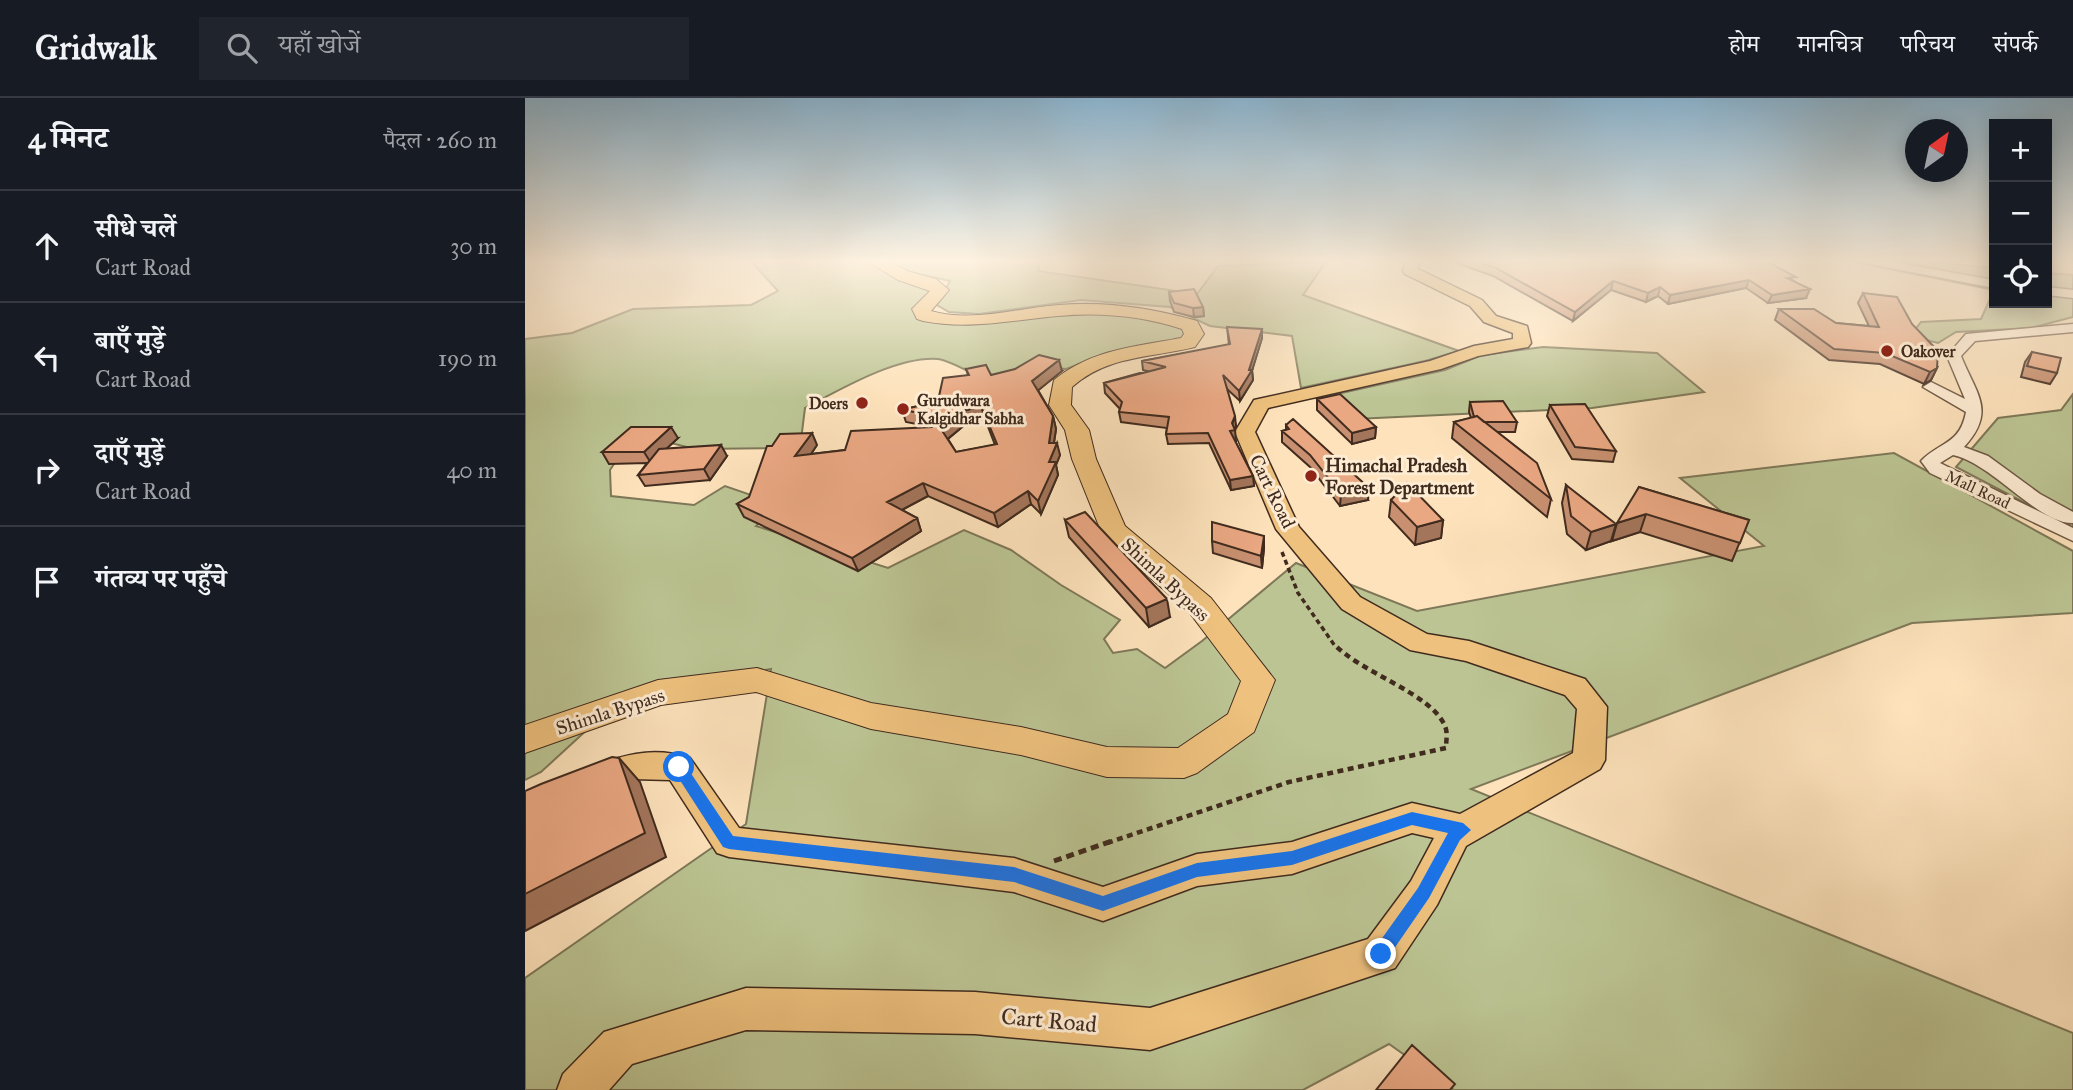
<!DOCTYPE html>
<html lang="hi">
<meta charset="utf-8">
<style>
:root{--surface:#171b24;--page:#20242c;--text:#f1f3f6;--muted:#9ea1a6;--line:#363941}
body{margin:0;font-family:"IM FELL Great Primer","Noto Serif Devanagari",serif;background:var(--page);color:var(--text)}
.controls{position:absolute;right:21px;top:21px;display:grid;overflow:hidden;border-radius:0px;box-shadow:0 4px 18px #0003}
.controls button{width:63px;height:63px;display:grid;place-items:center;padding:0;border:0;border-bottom:2px solid var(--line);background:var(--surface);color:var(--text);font:35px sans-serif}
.compass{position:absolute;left:1380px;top:21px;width:63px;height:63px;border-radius:50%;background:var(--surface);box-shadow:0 4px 18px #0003;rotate:33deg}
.stop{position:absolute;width:21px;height:21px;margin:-16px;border:5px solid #1a73e8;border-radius:50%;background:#fff}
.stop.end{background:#1a73e8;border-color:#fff;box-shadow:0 2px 7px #0008}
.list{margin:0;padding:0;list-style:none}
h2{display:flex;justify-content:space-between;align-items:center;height:91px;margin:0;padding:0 28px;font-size:30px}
h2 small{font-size:23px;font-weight:400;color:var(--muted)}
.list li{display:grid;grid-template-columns:46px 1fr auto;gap:21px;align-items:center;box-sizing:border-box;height:112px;padding:0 28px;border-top:2px solid var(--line)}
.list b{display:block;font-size:26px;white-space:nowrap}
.list p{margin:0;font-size:23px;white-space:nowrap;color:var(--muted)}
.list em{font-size:23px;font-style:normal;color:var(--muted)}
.icon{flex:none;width:38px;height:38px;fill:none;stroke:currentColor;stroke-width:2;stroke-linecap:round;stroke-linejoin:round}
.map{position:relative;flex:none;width:1548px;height:992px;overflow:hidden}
header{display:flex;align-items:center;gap:42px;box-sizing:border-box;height:98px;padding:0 35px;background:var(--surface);border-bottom:2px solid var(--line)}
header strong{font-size:33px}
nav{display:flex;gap:38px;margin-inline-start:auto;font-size:24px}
.search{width:490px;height:63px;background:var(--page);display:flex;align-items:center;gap:18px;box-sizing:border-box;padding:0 24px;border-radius:0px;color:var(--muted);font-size:26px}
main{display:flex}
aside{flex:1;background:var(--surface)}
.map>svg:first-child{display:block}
.green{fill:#bcc493;stroke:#7e7858;stroke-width:2}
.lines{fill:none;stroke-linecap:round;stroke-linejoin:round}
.minor-casing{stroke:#6f5945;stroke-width:3}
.major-casing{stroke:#402b1e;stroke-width:3}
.highway-casing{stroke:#402b1e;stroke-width:2}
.path-far2{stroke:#402b1e;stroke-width:3.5;stroke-dasharray:5 3.5;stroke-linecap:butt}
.path-far1{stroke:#402b1e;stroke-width:4.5;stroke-dasharray:6 4.5;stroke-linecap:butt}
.path{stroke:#402b1e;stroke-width:5;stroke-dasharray:8 5;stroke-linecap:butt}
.minor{fill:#feecd3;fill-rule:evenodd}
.major{fill:#eec17e;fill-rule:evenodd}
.highway{fill:#eec17e;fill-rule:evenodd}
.wall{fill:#c89070;stroke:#402b1e;stroke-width:2;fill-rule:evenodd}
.shaded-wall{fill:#a3755b;stroke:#402b1e;stroke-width:2}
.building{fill:#e9a782;stroke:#402b1e;stroke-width:2;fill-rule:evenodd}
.route{fill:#1a73e8}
.poi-dot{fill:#8f2418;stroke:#feecd3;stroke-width:2.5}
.labels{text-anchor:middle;stroke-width:6;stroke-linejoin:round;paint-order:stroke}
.far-poi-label{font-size:16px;font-weight:bold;fill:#402b1e;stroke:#feecd3;text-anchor:start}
.far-street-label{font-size:16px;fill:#402b1e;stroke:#feecd3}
.poi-label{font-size:19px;font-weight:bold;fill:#402b1e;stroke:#feecd3;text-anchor:start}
.street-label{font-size:19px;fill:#402b1e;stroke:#feecd3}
.near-street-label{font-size:23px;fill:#402b1e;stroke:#feecd3}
</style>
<header>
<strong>Gridwalk</strong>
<div class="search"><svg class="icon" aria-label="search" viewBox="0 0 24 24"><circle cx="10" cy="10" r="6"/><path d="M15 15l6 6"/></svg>यहाँ खोजें</div>
<nav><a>होम</a><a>मानचित्र</a><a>परिचय</a><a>संपर्क</a></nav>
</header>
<main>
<aside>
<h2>4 मिनट<small>पैदल · 260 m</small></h2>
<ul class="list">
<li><svg class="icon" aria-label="ahead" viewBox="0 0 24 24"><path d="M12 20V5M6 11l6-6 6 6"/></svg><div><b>सीधे चलें</b><p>Cart Road</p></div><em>30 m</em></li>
<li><svg class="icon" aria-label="left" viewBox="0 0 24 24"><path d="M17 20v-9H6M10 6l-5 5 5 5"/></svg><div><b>बाएँ मुड़ें</b><p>Cart Road</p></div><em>190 m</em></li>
<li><svg class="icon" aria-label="right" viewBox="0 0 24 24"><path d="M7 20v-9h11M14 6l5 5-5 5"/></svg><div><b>दाएँ मुड़ें</b><p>Cart Road</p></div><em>40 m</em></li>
<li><svg class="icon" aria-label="arrive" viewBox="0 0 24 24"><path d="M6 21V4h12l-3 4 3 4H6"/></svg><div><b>गंतव्य पर पहुँचे</b></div></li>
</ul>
</aside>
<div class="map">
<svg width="1548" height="992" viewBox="0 0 1548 992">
<rect width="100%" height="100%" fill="#fde2bb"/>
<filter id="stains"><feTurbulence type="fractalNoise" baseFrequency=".00286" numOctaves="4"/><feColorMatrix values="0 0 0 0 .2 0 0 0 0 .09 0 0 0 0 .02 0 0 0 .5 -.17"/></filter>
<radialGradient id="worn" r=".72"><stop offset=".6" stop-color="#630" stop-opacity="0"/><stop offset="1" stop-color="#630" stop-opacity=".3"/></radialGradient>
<path class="green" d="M226 163H343L374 180 409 193 391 212 415 224 536 214 614 218 661 230 657 244 571 260 541 271 508 268 468 286C454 280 428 263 413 261 372 258 316 291 280 310L275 350 170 351 126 340 99 351 85 372 86 398 169 407 200 388 255 407 231 428 363 470 439 432 486 452 536 487 595 522 579 541 588 555 612 551 640 570 677 543 771 465 892 513 1239 448 1155 380 1369 355 1548 453V515L1387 525 946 691 1548 935V992H929L864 946 778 992H0V880L221 726 246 571 101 596 16 674 0 682V241L47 235 108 211 226 207 253 193Z
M362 163H515L513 173 672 196 693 168 801 164 778 197 934 253 900 263 776 290 767 238 685 228 645 209 556 202 454 216 424 214 412 207 425 183 381 173Z
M1325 163H1401L1469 170V205H1522V175L1548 177V219L1506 230 1431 234 1413 245 1385 238 1396 224 1456 221 1469 192Z
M1018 249 1132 255 1179 294 1067 310 830 321 794 300 920 272 957 257Z
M1548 296V430L1431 369 1473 320 1536 312Z"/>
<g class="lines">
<defs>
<path id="minor" d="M1340 163H1362L1469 182V190L1345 166Z
M1522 189 1548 192V200L1522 197Z
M1548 226V234L1450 243 1436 258C1451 296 1472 313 1439 349L1463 358 1515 396 1548 414V425C1513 426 1467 365 1428 357L1415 365 1548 430V443L1405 375 1396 363C1414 344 1435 347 1441 314L1398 289 1406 284 1440 301 1422 258 1441 236Z"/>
<path id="major" d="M881 163H895L893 171 957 202 971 218 1002 228 1006 245 1003 249 953 258 916 271 743 310 730 334 774 429 835 499 902 536 944 543 1060 581 1082 609 1080 662 1075 671 941 748 912 807 870 870 625 952 450 936 221 932 107 966 84 992H32L38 976 79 934 221 890 450 894 625 910 843 841 886 783 909 740 887 735 767 776 672 788 578 823 489 794 204 759 192 755 145 682 107 681 70 696 58 692 54 682 58 672C95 658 126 647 165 660L214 730 489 760 578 789 672 756 767 744 887 705 935 716 1048 655 1052 611 1040 597 941 563 885 552 817 511 751 431 710 334 729 302 905 263 949 248 988 241V235L959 224 945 208 880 176 878 173Z"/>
<path id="highway" d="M342 163H362L385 174 411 181 424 192 406 213C446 225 493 210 534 207 580 203 627 210 672 223L679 236 670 249C626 260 583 257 547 289L546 307 564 332 571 361 600 428 686 500 750 582 729 634 672 675 659 680 582 679 496 657 346 631 231 594 136 607 0 655V627L133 582 232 570 346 605 496 629 582 649 653 650 703 616 716 583 664 514 578 438 547 361 540 332 524 307 529 282C567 251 610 249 656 240L659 236 657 231C617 218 575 214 533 218 487 222 444 232 398 223L392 221 387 211 405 193 373 182Z"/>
</defs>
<use href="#minor" class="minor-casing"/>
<use href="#major" class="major-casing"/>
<use href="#highway" class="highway-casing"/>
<path class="path-far2" d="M757 454 773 495 810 548"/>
<path class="path-far1" d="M582 745 764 684 921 650C921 643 923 635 920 628 906 595 836 575 809 546"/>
<path class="path" d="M529 763 587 743"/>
<use href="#minor" class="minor"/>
<use href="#major" class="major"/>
<use href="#highway" class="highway"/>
</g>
<path class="wall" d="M927 163H1241L1269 183 1281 200 1243 205 1221 190 1143 206 1133 198 1121 204 1086 192 1048 223 968 178 928 164Z
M644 194 678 209 679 218 669 219 649 214 645 203Z
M1338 195 1412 270 1406 282 1399 286 1355 266 1304 262 1250 222 1254 211 1311 225 1344 228 1333 205Z
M702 229 737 240 727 272 728 282 715 303 702 291 711 328 709 330 710 343 728 378 729 388 706 392 684 345 643 346 641 336 642 330 596 324 594 314 595 311 580 295 579 285 622 273 618 272 617 263 704 247Z
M1507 254 1532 275 1525 286 1496 279 1500 264Z
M441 271 466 277 537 273 513 292 528 318 531 331 529 345 535 357 531 367 533 377 516 416 506 406 473 429 403 398 377 412 392 420 396 433 333 473 219 419 212 406 224 399 292 347 286 356 320 352 407 329 381 324 377 312 413 303 443 277ZM460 321 470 347 431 354 423 341 442 325Z
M792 301 851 329 850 340 827 346 792 312Z
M945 304 992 324 990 334H972L1026 401 1022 419 927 340 929 324 946 320 944 314Z
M1025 307 1091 353 1088 364 1047 361 1022 318Z
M761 327 843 402 815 408 785 369 757 344V333L761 332Z
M153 340 141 351 202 358 185 382 120 388 113 377 122 365 84 366 77 354Z
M1041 387 1086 443 1061 452 1042 436 1037 405Z
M1114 389 1224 422 1207 463 1115 434 1087 443Z
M866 402 918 422 916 440 890 447 864 419Z
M540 422 645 519 624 529 544 439Z
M687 443 739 450 737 470 688 455Z"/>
<path class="shaded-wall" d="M1224 182 1221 190 1143 206 1145 197Z
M1088 183 1086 192 1048 223 1050 214Z
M1135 189 1133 198 1121 204 1123 195Z
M1285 191 1281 200 1243 205 1247 197Z
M678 209 679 218 669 219 668 210Z
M737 231V240L727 273V272L728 282 715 303 714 293 724 272Z
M534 262 537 273 510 295 507 283Z
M1412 270 1406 282 1399 286 1405 274Z
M456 308 460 321 442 325 420 343 416 331 438 313Z
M528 318 531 331 527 357 524 345Z
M710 318 711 328 709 332H710L711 343H706L705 333Z
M146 329 153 340 126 365 119 354Z
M851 329 850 340 827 346V335Z
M287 335 292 347 276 371 270 358Z
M532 345 535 357 531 367 533 377 516 416 513 403 524 364Z
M196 347 202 358 185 382 179 371Z
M728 378 729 388 706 392 705 382Z
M398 385 403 398 367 417 362 404Z
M844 390 843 402 815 408 816 396Z
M503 393 506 406 473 429 469 415Z
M1121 416 1115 434 1087 443 1092 425Z
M392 420 396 433 333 473 327 460Z
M918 422 916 440 890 447 892 429Z
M1091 426 1086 443 1061 452 1066 434Z
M739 438V450L737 470 736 458Z
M642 501 645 519 624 529 621 510Z
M94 660 115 684 141 759 0 833V796Z"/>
<path class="building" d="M949 163H1241L1271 179 1262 180 1285 191 1247 197 1224 182 1145 197 1135 189 1123 195 1088 183 1050 214 969 169Z
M669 191 678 209 668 210 649 205 644 194Z
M1338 195 1372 199 1387 226 1413 253 1412 270 1405 274 1360 255 1309 251 1254 211H1289L1311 225 1354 229Z
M702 229 737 231 724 272H727L714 293 698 277 710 318 707 325 710 332 705 333 728 378 705 382 683 335 641 336 644 319 594 314 597 304 579 285 641 269 617 263 705 246Z
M1507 254 1536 260 1532 275 1502 268Z
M514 257 534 262 507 283 528 318 524 345H532L524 364H531L513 403 503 393 469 415 398 385 362 404 392 420 327 460 212 406 224 399 242 348H247L255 336 287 335 270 358 320 352 326 333 407 329 408 317 377 312 413 303 418 280 444 277 441 271 461 267 466 277 490 271ZM456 308 472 346 431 354 416 331 438 313Z
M815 296 851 329 827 335 792 301Z
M978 303 992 324H959L952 318 949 319 945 304Z
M1060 306 1091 353 1050 349 1025 307Z
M952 318 1012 365 1026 401 929 324Z
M768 321 844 390 816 396 785 357 757 333 764 331 761 327Z
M106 329H146L119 354H77Z
M196 347 179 371 113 377 134 351Z
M882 385 918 422 892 429 866 402Z
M1041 387 1091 426 1066 434 1046 418Z
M1114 389 1224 422 1215 445 1121 416 1092 425Z
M560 414 642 501 621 510 540 422Z
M687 424 739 438 736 458 687 443Z
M87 659 94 660 120 735 0 796V693L16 686Z
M887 947 930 986 925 992H851Z"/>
<linearGradient id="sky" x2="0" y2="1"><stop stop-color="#8bb7d4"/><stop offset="0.54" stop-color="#fef2e0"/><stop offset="1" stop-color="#fef2e0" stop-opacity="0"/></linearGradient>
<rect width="1548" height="302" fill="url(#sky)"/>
<path class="route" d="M154 663 159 665 208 738 489 769 578 798 672 765 767 753 887 714 938 725 946 732 935 742 904 800 862 861 856 864 850 861 848 856 850 850 893 790 923 735 887 727 767 767 672 779 578 813 489 784 204 751 198 749 149 673V665Z"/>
<g class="poi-dot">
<circle cx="1362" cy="253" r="7"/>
<circle cx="337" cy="305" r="7"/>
<circle cx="378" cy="311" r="7"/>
<circle cx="786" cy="378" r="7"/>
</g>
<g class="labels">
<g class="far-poi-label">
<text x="1376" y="259">Oakover</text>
<text x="392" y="308">Gurudwara<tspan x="392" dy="18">Kalgidhar Sabha</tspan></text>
<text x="323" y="311" text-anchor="end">Doers</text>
</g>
<g class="far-street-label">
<text transform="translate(1453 391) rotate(25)" y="6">Mall Road</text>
</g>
<g class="poi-label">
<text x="800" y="374">Himachal Pradesh<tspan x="800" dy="22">Forest Department</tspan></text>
</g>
<g class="street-label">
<text transform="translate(748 393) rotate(64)" y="7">Cart Road</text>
<text transform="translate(641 481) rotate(43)" y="7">Shimla Bypass</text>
<text transform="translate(85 613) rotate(-18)" y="7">Shimla Bypass</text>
</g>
<g class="near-street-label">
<text transform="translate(524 922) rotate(5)" y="8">Cart Road</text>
</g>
</g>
<rect width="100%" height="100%" filter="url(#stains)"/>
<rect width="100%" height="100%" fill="url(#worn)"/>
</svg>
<div class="controls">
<button>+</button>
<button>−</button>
<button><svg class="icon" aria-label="locate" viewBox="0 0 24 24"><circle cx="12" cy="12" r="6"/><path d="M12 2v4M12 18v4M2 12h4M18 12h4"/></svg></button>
</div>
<svg class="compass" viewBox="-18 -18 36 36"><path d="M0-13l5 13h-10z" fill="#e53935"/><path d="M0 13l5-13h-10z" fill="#9ea1a6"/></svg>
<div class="stop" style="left:154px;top:669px"></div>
<div class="stop end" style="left:856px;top:856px"></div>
</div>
</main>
